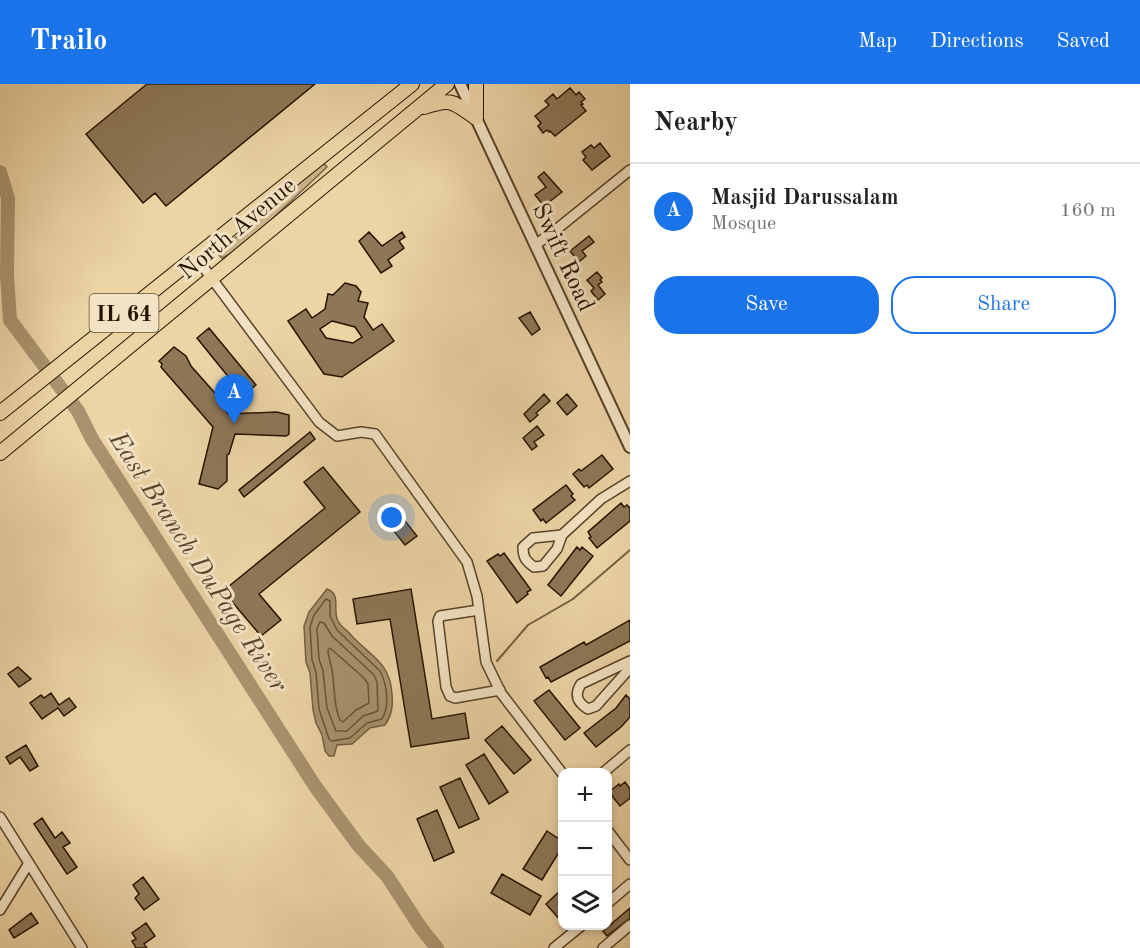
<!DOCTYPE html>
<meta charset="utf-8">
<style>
:root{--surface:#fff;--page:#f6f6f6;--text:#202124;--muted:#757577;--line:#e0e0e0;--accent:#1a73e8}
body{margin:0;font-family:"Old Standard TT",serif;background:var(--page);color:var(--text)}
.controls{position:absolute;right:18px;bottom:18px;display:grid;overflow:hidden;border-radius:12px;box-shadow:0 3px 9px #0003}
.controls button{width:54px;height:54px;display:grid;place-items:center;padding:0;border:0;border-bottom:2px solid var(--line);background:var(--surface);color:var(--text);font:30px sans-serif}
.you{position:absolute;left:392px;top:434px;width:21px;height:21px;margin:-15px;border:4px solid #fff;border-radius:50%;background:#1a73e8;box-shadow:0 0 0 9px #1a73e833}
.badge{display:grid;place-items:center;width:39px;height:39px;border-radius:50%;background:var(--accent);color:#fff;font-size:20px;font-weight:700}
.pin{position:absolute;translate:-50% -50px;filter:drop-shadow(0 2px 3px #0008)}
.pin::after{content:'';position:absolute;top:32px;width:21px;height:18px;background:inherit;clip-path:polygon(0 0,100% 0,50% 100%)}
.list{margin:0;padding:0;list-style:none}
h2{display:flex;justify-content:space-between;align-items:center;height:78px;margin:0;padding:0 24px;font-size:26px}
h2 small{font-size:20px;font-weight:400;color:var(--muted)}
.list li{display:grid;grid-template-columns:39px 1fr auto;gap:18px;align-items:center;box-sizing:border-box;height:96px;padding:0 24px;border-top:2px solid var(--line)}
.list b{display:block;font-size:22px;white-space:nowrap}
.list p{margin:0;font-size:20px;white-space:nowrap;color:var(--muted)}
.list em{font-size:20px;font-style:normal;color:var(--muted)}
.actions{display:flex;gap:12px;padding:18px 24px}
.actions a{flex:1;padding:14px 0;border:2px solid var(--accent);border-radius:24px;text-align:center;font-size:21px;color:var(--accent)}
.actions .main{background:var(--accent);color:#fff}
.icon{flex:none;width:33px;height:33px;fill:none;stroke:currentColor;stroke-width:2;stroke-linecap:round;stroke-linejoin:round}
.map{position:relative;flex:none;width:630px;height:864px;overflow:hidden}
header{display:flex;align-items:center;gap:36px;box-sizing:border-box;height:84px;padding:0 30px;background:var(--accent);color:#fff}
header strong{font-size:28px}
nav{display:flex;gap:33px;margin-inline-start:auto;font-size:21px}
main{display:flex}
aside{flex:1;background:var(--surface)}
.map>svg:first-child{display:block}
.green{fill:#cab389;stroke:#786344;stroke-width:1.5}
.water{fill:#a9926d;stroke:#755f41;stroke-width:1.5}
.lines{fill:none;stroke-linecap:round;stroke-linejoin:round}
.shore{stroke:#685236;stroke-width:1.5}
.stream{stroke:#755f41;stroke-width:2}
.river{stroke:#a9926d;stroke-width:14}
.building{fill:#8d7756;stroke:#261300;stroke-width:1.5;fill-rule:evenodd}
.minor-casing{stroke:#584329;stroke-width:12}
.tertiary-casing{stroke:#584329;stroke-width:14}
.primary-casing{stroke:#261300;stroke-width:16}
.minor{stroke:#f3e3c4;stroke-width:9}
.tertiary{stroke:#f3e3c4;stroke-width:10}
.primary{stroke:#ecd4a5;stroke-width:14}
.labels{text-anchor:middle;stroke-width:6;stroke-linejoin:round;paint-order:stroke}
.shield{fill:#f3e3c4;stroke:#64513b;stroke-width:1.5}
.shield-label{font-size:22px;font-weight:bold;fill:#261300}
.street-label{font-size:24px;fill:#261300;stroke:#f3e3c4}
.water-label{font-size:26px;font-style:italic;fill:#5a462c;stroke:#f3e3c4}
</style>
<header>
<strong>Trailo</strong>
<nav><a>Map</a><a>Directions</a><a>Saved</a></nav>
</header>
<main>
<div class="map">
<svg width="630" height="864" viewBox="0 0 630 864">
<rect width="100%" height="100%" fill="#ecd4a5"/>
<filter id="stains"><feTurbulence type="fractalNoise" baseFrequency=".00333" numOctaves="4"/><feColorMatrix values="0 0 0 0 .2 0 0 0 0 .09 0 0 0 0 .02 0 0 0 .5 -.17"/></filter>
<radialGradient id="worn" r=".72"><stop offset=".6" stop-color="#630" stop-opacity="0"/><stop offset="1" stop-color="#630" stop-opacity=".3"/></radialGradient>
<path class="green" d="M322 77 327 83 268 139 234 168 222 174 218 170 226 162Z"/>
<path class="water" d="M327 505C342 510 332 526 338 537 341 543 347 546 351 551 371 573 390 578 392 610 393 622 392 631 385 641L370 644 352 660 337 661 334 672H329L325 667 322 651 316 639 313 626 310 589 306 578 304 542 309 528Z"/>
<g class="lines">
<path class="shore" d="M326 515 330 517V532L337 546 380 587C387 600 390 622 382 635L367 639 350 654 332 657 329 655 319 625 316 588 312 576 310 543 314 531Z
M320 538 324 539 332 552 374 591 377 598 378 627 363 632 347 647H336L327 624 323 587 319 575 317 544Z
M330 564 364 594 368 600 369 619 356 626 343 638 340 636C333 621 335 602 332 586 331 579 328 573 328 566Z"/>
<path class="stream" d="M497 577 528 541 573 515 630 466"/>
<path class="river" d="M0 88 8 114 7 191 10 236 78 327 92 355 315 702 359 762 387 792 421 844 437 864"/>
</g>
<path class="building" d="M147 0H315L166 122 155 109 143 119 86 50Z
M570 4 576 11 579 8 585 15 581 18 583 20 581 21 586 27 555 52 550 47 549 48 547 46 543 49 538 42 541 39 535 32 549 21 545 17 553 10 557 15Z
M600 59 610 72 592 86 583 76 586 73 582 68 591 61 594 64Z
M544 88 562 108 544 122 535 111 546 103 538 93Z
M369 148 382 162 402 148 405 153 399 157 404 164 388 176 392 182 381 189 359 157Z
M589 152 594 158 582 167 586 172 579 178 570 167Z
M597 188 602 194 600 196 602 198 598 201 605 210 598 216 591 207 594 204 587 196Z
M345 199 356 202 361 208 358 217 368 219 364 233 373 246 382 240 394 257 342 293 324 290 288 237 306 225 312 234 325 225 328 210 333 211ZM332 237 355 243 362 253 353 259 326 254 320 245Z
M530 228 540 245 532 251 519 234Z
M209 244 256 301 243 311 197 254Z
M174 263 186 272 191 282 221 316 228 330 277 328 289 331V350L286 352 235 350 229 370 227 371V397L218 405 199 400 213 343 161 283 162 280 159 277Z
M544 310 550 317 536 329 538 331 530 338 524 330Z
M567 310 577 322 567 331 557 319Z
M537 342 544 351 534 358 537 362 532 366 523 354Z
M310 348 315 355 244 413 239 406Z
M602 371 613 385 589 404 587 401 584 403 573 390 579 385 581 387Z
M323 383 360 428 259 510 281 536 261 552 223 507 325 424 304 398Z
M566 401 573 410 571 412 575 416 546 439 543 435 541 437 533 426Z
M621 419 624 423 627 421 630 424V437L597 464 589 454 591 453 588 448Z
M401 432 417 452 405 461 389 441Z
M577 463 580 466 582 463 593 472 561 512 548 501Z
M504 469 531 506 527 508 528 510 517 519 487 477 498 470 500 472Z
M411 505 432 635 465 629 469 654 411 663 390 535 357 540 353 515Z
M630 536V557L551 598 548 593 546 594 540 583 584 558 586 561Z
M18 583 31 595 19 603 8 590Z
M549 606 580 644 565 656 534 617Z
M51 609 59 621 69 614 76 623 64 632 58 624 42 635 30 619 41 611 44 614Z
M626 611 630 615V633L621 643 596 663 584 649 616 624Z
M502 642 531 676 514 690 485 656Z
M26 661 38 682 30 687 20 673 10 680 6 673Z
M484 670 508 708 489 720 466 681Z
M460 694 479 735 459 744 440 703Z
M625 698 630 705V714L620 722 609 708 619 700 620 702Z
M437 726 454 768 434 777 417 735Z
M42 734 55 754 62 748 70 759 63 763 77 783 67 790 34 740Z
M547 747 562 757V763L542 796 523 785Z
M502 790 541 812 530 831 491 809Z
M143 793 159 815 144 826 135 814 139 810 133 801Z
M562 805V838L546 820Z
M630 824V834L607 852 603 847Z
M31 829 38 839 14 854 9 846Z
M146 839 155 852 144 860 147 864H136L132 857 136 855 132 849Z"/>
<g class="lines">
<defs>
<path id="minor" d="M535 161 552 149 630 86
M195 172 319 338 337 352 361 348 375 350 467 478 477 512 486 578 501 609 562 689
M562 451 533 454 523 463C523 474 526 477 534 483L543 482 557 465 562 451 601 415 630 397
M479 526 440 532 438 537 446 603 450 612 455 614 500 606
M630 577 581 600C574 611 577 618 588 625L596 622 630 584
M604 688 630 666
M0 733 82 864
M608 747 630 776
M608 819 630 800
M0 826 29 779
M554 864 581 842
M603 864 630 841"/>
<path id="tertiary" d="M460 0 630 363"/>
<path id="primary" d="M424 23C452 14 452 17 476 34
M476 34V0
M0 329 412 0
M0 369 447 0"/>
</defs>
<use href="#minor" class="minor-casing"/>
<use href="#tertiary" class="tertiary-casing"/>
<use href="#primary" class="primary-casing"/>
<use href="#minor" class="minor"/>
<use href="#tertiary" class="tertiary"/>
<use href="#primary" class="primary"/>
</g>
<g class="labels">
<rect class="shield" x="89.5" y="210" width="69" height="38" rx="4.5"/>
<g class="shield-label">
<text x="124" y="237">IL 64</text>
</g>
<g class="street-label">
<text transform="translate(237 144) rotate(-40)" y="8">North Avenue</text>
<text transform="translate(564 173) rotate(65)" y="8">Swift Road</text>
</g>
<g class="water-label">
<text transform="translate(199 477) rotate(57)" y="9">East Branch DuPage River</text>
</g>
</g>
<rect width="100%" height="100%" filter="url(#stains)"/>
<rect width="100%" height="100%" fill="url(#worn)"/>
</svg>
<div class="controls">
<button>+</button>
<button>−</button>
<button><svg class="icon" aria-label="layers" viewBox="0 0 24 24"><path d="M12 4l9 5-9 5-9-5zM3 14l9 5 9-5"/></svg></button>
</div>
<div class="you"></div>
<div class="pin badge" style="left:234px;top:340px">A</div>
</div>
<aside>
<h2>Nearby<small></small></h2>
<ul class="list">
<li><span class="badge">A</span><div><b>Masjid Darussalam</b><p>Mosque</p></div><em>160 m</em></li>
</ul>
<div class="actions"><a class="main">Save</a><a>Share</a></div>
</aside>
</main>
